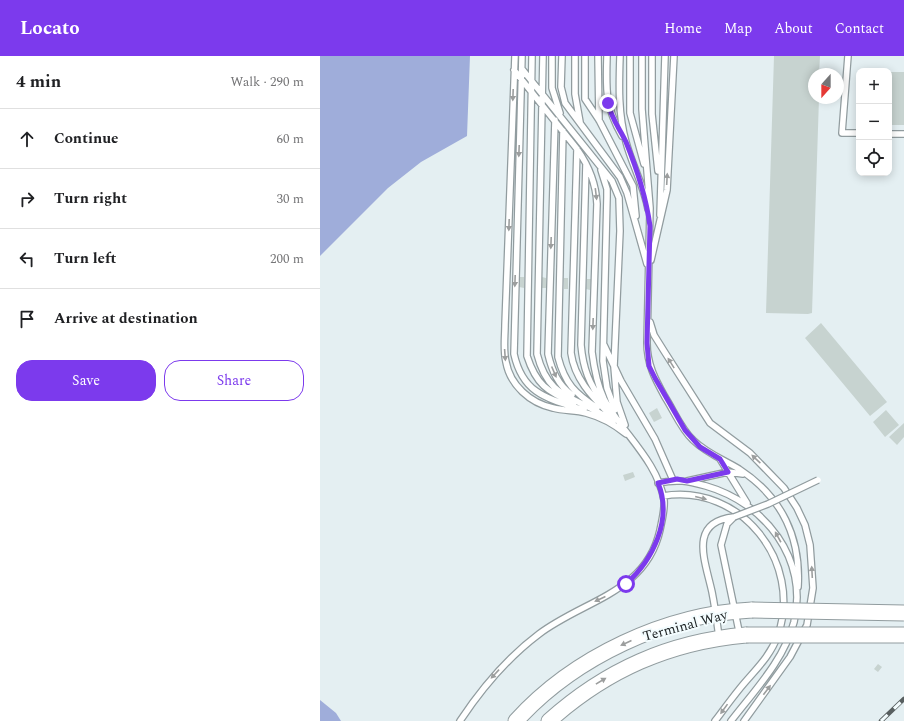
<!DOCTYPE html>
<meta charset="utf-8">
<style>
:root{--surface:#fff;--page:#f6f6f6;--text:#202124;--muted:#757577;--line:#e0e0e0;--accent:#7c3aed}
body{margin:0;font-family:Spectral,serif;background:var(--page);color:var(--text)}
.controls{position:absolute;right:12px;top:12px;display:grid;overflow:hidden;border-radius:8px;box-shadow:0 2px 10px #0003}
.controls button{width:36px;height:36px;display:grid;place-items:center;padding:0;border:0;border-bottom:1px solid var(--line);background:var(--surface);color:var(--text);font:20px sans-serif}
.compass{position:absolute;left:488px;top:12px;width:36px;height:36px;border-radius:50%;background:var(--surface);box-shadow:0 2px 10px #0003;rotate:201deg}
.stop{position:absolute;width:12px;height:12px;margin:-9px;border:3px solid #7c3aed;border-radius:50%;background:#fff}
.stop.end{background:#7c3aed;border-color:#fff;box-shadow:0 1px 4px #0008}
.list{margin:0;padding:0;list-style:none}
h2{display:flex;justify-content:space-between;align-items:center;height:52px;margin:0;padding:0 16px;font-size:17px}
h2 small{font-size:13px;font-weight:400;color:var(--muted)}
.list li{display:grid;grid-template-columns:26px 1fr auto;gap:12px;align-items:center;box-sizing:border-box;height:60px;padding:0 16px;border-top:1px solid var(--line)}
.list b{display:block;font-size:15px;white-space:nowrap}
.list em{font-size:13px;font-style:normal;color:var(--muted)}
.actions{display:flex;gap:8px;padding:12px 16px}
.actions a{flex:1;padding:9px 0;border:1px solid var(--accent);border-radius:16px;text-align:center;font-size:14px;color:var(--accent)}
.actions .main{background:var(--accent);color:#fff}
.icon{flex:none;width:22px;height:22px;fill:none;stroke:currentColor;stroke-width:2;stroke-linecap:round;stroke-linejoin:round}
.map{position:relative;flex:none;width:584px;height:665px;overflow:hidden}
header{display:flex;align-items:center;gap:24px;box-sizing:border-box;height:56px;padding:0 20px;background:var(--accent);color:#fff}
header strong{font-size:19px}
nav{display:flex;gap:22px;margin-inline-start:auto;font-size:14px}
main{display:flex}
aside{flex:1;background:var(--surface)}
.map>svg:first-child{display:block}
.water{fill:#9fadda}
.building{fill:#c7d3d0}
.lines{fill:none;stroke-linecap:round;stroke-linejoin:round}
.service-casing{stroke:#919c9f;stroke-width:8}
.secondary-casing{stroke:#919c9f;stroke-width:17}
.service{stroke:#fff;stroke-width:5.5}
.secondary{stroke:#fff;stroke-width:15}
.rail-casing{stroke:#585f60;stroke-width:4.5}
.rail{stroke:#f3fcfe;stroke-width:3;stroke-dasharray:9;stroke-linecap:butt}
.service-bridge-casing{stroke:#919c9f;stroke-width:8;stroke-linecap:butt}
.secondary-bridge-casing{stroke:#919c9f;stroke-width:17;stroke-linecap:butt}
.service-bridge{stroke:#fff;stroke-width:5.5}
.secondary-bridge{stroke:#fff;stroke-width:15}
.oneway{fill:#9c9e9e}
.route{stroke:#7c3aed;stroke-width:5}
.labels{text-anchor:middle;stroke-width:4;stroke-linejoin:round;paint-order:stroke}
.street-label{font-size:14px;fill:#222728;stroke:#f3fcfe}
</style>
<header>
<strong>Locato</strong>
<nav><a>Home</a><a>Map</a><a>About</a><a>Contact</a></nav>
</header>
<main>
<aside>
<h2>4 min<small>Walk · 290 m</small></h2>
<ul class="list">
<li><svg class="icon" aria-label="ahead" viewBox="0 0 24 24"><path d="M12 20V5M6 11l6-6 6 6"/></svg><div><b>Continue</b></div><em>60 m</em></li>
<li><svg class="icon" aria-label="right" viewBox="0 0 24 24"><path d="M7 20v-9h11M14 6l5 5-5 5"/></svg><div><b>Turn right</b></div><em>30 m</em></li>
<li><svg class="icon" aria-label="left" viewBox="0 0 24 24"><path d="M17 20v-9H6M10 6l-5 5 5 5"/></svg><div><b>Turn left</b></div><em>200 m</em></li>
<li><svg class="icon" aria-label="arrive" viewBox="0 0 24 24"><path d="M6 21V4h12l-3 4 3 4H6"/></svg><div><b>Arrive at destination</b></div></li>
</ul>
<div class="actions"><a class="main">Save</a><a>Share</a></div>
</aside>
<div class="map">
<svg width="584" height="665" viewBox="0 0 584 665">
<rect width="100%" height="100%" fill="#e4eff2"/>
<path class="water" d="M0 0H150L147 80 101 106 68 132 0 200Z
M0 644 16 657 21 665H0Z"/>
<path class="building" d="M454 0H500L499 18H494V42H499L492 257 488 258 446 257Z
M569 16H584V69H569Z
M200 221H204V232L199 231Z
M222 221 226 222V232H221Z
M244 222H248V233H244Z
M267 223H271L270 234 266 233Z
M501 267 567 346 550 360 485 282Z
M337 352 342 362 334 366 329 357Z
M566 354 579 369 565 381 553 366Z
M584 367V381L577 389 569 381Z
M313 416 315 421 305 425 303 419Z
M558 608 562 611 558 616 554 613Z"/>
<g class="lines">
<defs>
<path id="service" d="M195 0 185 269C185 281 183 294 186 306 190 329 210 347 233 352 244 355 255 354 266 357 281 361 294 368 306 378
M202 0 194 298C203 339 229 343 264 354
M212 0 207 300C216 328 227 336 254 347
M223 0 217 298C229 345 255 339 289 363
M232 0V32L240 57
M242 0 241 31 245 47 300 121 307 137 327 208
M255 0V38L260 66
M265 0V43L279 64 313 130 316 160
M278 0 279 64
M287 0C286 34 285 50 302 80
M300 0C299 29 298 58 306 86 312 109 324 130 328 153
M310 0V57L324 108
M322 0V53L330 152 327 287C327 308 335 323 345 341 354 355 361 373 373 384 386 397 404 404 419 413 462 441 481 482 478 531
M332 0V58L338 115
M528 0 522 77H539
M202 13 292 125 299 142 300 175 294 311 297 346 305 369
M235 64 228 298C232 315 238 329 252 339
M243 75 238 301C245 328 255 337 277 352
M569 78H584
M257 93 251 297C255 326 276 344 295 364
M266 108 261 289C263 312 269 328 283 346
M281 114 287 133V141L283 305 287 332 295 354
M340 159 345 0
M331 204 347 134 354 0
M330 266 334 279 344 295 390 367 430 397 464 432 477 452 485 469 490 489 493 532 487 569 470 601 424 665
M284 289 301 325 335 383 353 424
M400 403 427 447
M367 425 408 416 423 418
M338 427C358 423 367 425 386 430 445 447 489 503 474 566 464 604 435 634 411 665
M343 440C421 427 483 506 458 579 450 601 435 614 421 631 412 642 404 653 395 665
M414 461 407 468 401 489 420 580
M399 581C397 566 395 551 392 536 385 504 368 466 414 461
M140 665C162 632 187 602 219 578 264 544 326 537 340 474 342 464 345 453 344 444 337 404 302 377 284 343 277 328 274 312 272 296L277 148C276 127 269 110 257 93L194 14"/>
<path id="secondary" d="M196 665C254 601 346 558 432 554
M229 665C286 614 349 586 426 579"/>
</defs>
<use href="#service" class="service-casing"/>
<use href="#secondary" class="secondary-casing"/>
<use href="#service" class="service"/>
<use href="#secondary" class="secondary"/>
<defs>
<path id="rail" d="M561 665 584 643"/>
</defs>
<use href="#rail" class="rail-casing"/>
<use href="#rail" class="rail"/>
<defs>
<path id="service-bridge" d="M414 461 448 448 498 424"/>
<path id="secondary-bridge" d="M432 554 584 557
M426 579H584"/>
</defs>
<use href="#service-bridge" class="service-bridge-casing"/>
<use href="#secondary-bridge" class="secondary-bridge-casing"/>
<use href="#service-bridge" class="service-bridge"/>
<use href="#secondary-bridge" class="secondary-bridge"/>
</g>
<defs><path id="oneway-solid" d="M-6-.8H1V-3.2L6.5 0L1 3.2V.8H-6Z"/></defs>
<g class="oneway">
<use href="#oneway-solid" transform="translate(193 39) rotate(92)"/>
<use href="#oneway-solid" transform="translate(199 95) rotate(92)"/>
<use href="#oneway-solid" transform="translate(347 123) rotate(-87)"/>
<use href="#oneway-solid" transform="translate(276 138) rotate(83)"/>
<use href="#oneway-solid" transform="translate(189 169) rotate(92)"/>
<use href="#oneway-solid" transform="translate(231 187) rotate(92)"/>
<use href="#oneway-solid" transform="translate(195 225) rotate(92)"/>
<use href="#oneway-solid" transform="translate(273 268) rotate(92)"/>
<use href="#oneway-solid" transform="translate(185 299) rotate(86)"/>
<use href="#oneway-solid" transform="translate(351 307) rotate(-122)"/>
<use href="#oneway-solid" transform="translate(234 316) rotate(67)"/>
<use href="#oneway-solid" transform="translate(436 403) rotate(-137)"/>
<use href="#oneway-solid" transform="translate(381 442) rotate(14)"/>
<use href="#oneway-solid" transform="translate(458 481) rotate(-119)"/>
<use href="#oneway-solid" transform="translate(492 516) rotate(-93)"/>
<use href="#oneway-solid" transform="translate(280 543) rotate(155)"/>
<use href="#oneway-solid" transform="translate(306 587) rotate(156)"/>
<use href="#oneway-solid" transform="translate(175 618) rotate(133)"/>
<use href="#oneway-solid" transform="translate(281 625) rotate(-31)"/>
<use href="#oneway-solid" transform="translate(447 634) rotate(-53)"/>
<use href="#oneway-solid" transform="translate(404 653) rotate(126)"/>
</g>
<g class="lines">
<path class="route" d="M288 47C291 62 300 73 306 86 317 113 326 141 330 170L327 287 329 310 335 322 365 374 380 391 400 403 408 416 367 425 357 423 338 427C353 463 333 504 306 528"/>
</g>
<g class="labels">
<g class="street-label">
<text transform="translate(365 569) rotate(-15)" y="5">Terminal Way</text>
</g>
</g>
</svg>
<div class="controls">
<button>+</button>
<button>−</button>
<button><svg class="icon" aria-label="locate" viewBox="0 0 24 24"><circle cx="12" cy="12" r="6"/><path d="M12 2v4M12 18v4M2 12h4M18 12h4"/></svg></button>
</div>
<svg class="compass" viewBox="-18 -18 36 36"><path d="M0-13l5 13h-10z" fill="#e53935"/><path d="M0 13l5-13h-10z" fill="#757577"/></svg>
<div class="stop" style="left:306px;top:528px"></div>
<div class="stop end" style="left:288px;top:47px"></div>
</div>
</main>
